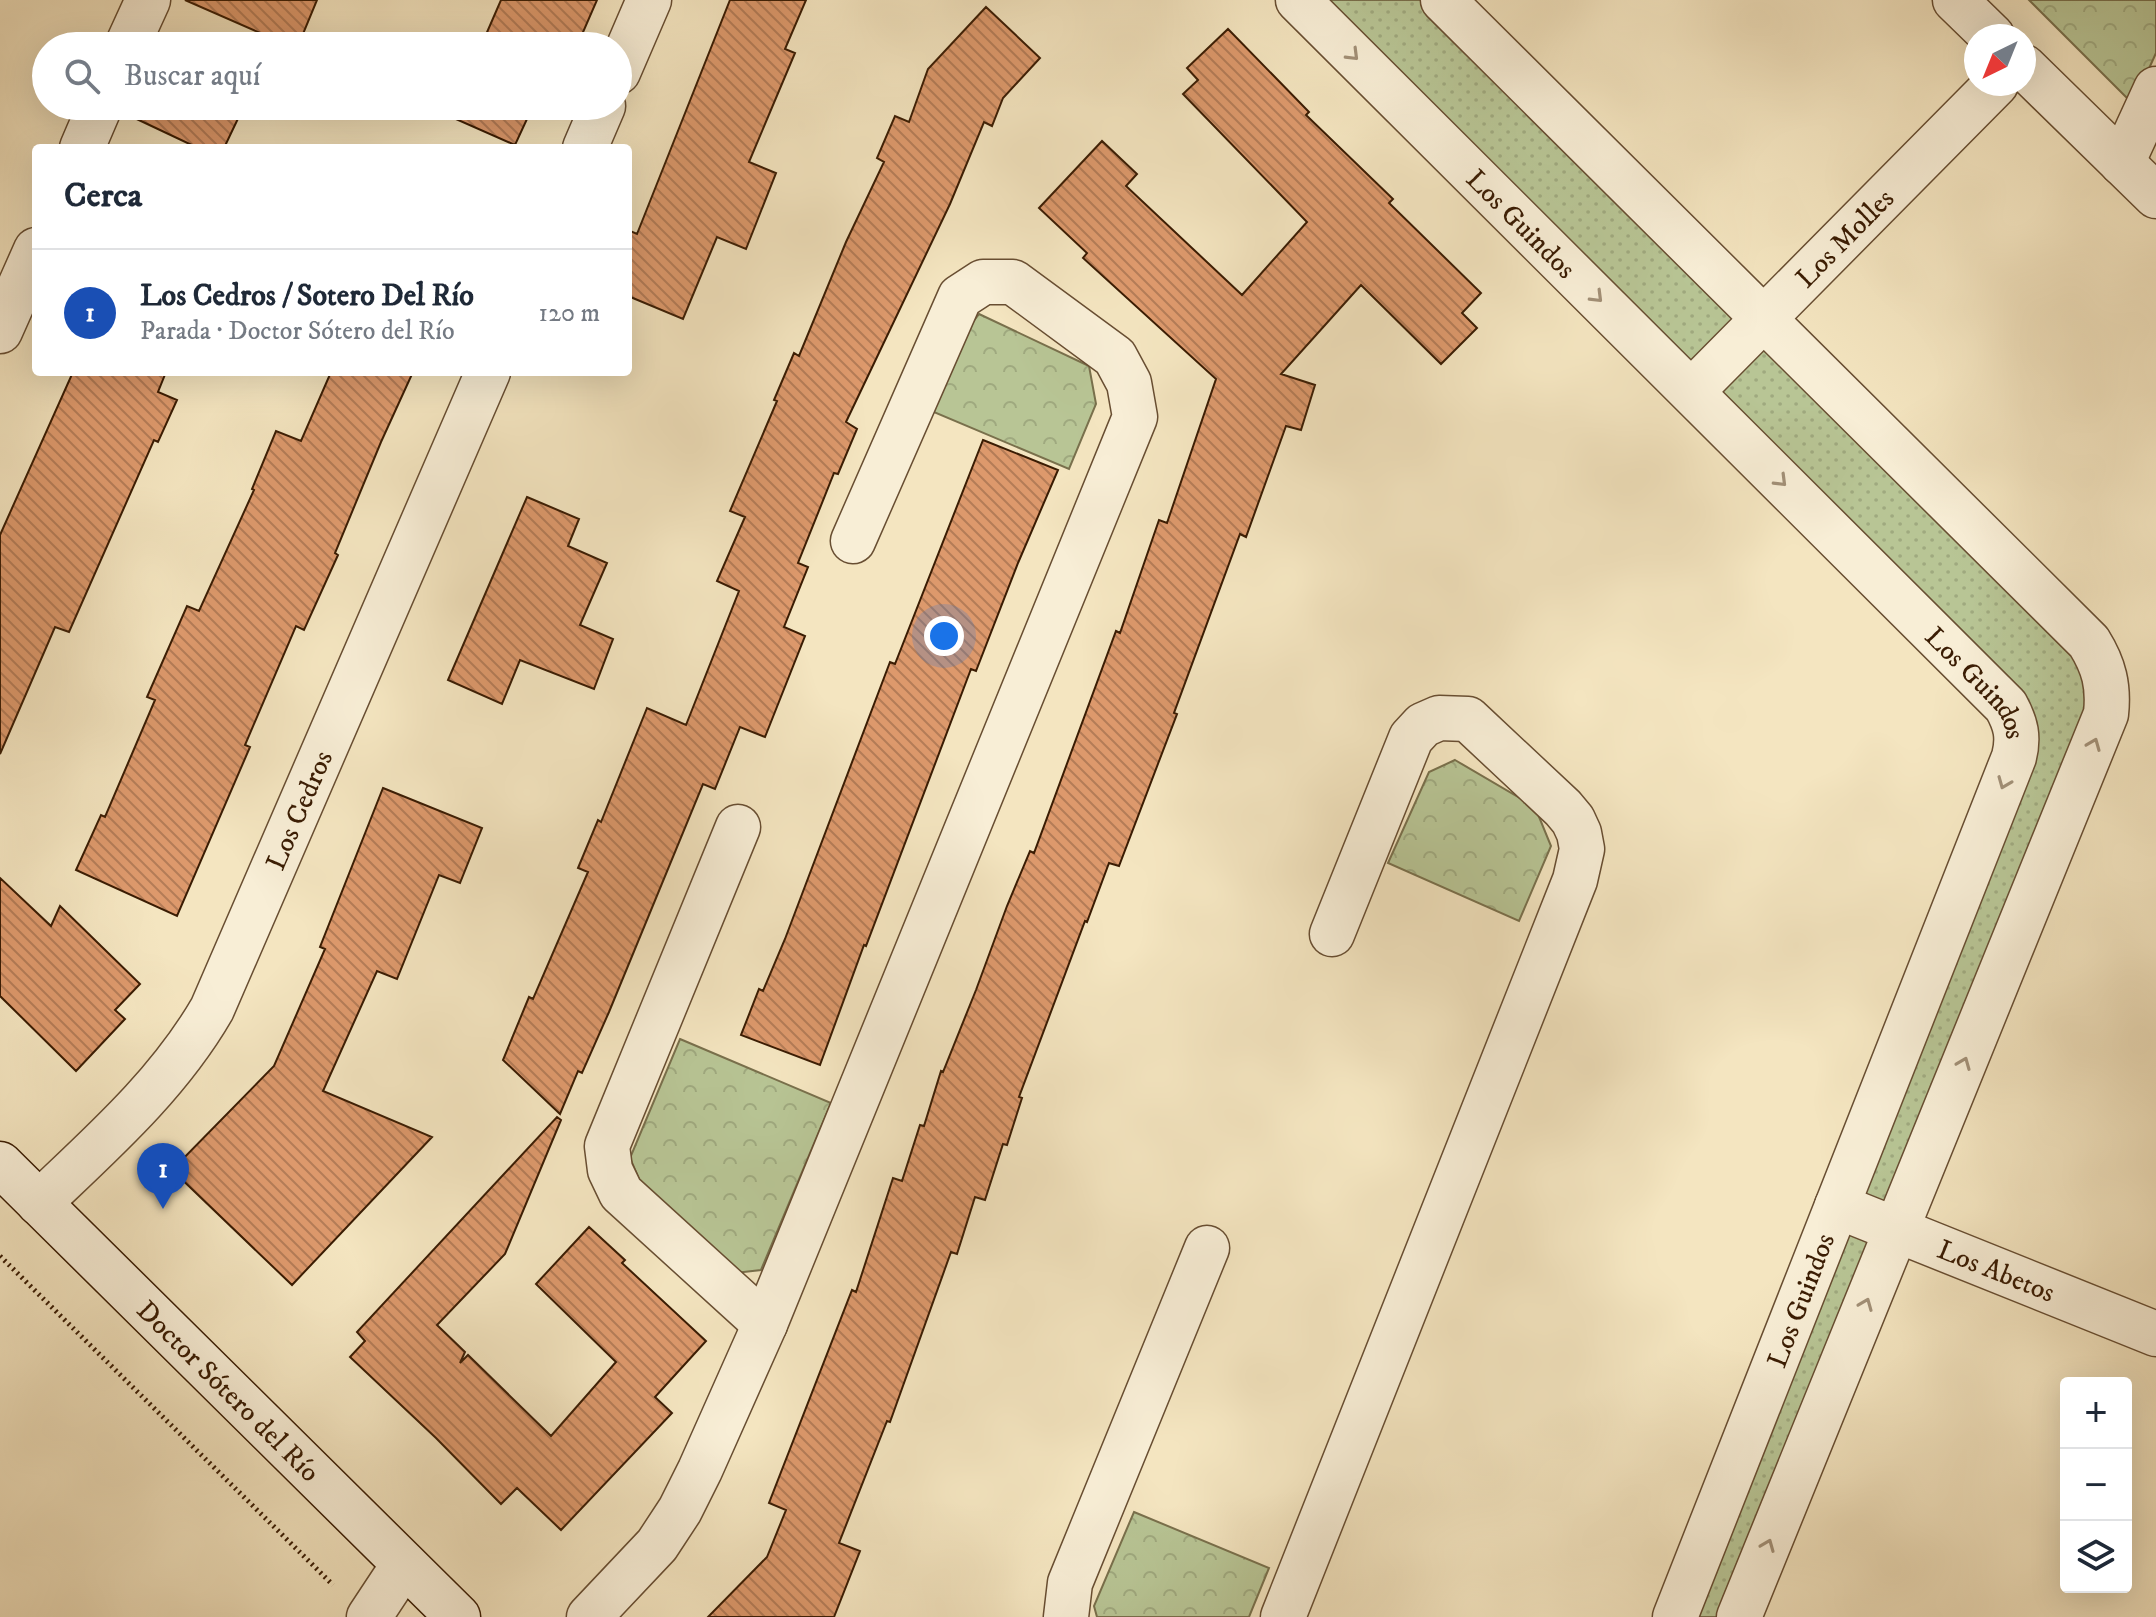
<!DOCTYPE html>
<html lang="es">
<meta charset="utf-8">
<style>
:root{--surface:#fff;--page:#f2f2f3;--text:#1f2937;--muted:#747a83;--line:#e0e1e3;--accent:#db2777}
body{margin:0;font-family:"IM FELL DW Pica",serif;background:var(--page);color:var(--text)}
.controls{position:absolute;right:24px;bottom:24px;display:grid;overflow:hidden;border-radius:8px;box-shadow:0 8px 32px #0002}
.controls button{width:72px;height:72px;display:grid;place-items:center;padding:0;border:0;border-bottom:2px solid var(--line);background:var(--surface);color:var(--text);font:40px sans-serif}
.compass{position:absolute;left:1964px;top:24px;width:72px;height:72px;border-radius:50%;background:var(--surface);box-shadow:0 8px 32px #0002;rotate:223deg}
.you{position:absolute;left:944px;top:636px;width:28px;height:28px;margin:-20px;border:6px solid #fff;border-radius:50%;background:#1a73e8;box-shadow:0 0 0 12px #1a73e833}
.badge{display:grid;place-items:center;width:52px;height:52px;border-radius:50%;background:var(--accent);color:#fff;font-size:26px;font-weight:700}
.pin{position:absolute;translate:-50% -66px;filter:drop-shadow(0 2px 4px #0008)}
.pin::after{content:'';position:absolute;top:42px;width:28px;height:24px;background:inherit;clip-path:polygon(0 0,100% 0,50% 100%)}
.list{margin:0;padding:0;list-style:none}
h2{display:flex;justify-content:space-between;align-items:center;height:104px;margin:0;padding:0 32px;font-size:34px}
h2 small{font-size:26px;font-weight:400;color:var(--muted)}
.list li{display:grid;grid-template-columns:52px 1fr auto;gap:24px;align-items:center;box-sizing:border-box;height:128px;padding:0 32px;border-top:2px solid var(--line)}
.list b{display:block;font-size:30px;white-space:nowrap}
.list p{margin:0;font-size:26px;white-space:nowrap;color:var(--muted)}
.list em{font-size:26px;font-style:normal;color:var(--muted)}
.icon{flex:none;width:44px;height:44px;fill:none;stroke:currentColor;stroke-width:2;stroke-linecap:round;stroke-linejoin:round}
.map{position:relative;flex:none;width:2156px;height:1617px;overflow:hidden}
.search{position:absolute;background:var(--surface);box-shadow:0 8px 32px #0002;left:32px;top:32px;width:600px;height:88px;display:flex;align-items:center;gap:20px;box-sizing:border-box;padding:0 28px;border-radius:44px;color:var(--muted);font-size:30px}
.panel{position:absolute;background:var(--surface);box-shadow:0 8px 32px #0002;left:32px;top:144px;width:600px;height:232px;border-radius:8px}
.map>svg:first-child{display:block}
.grass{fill:url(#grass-dots);stroke:#79704c;stroke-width:2}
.forest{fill:url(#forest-crowns);stroke:#79704c;stroke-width:2}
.building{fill:url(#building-back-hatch);stroke:#3a1c03;stroke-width:2}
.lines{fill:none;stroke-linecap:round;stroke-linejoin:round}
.street-casing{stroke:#684e32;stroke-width:47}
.secondary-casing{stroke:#3a1c03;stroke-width:47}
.path{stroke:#3a1c03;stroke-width:5;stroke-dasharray:2 4;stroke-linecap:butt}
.street{stroke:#f8eed6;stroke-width:44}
.secondary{stroke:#f8eed6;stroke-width:44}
.oneway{stroke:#a29077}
.labels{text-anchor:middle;stroke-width:8;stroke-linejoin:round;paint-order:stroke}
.street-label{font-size:28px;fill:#3a1c03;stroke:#f8eed6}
</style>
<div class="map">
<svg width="2156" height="1617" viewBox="0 0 2156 1617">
<defs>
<pattern id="grass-dots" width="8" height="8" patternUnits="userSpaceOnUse" patternTransform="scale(2)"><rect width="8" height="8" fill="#b8c595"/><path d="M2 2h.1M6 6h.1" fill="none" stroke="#9fa97f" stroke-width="1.8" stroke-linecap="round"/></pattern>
<pattern id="forest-crowns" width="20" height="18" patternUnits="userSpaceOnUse" patternTransform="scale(2)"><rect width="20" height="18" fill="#b8c595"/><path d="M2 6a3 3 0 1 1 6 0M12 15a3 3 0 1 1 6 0" fill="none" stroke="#9fa97f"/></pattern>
<pattern id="building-back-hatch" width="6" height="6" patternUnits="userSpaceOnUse" patternTransform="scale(2)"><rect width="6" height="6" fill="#dd996c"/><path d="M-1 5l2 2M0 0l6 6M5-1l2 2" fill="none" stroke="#b47c57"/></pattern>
</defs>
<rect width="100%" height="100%" fill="#f4e5c0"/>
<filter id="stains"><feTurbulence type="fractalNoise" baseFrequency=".0025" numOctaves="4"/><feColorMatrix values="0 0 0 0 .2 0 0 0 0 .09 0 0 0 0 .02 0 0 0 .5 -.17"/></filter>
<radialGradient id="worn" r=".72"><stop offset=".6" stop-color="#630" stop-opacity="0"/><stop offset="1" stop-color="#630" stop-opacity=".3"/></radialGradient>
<path class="grass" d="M1302 0H1438L2100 679 1730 1617H1682L2023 749Z"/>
<path class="forest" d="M2029 0H2156V53L2133 104Z
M979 314 1089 366 1096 404 1069 469 929 410 958 340Z
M1455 760 1535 807 1551 846 1519 921 1388 863 1429 772Z
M680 1039 831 1103 761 1270 735 1273 642 1186 630 1158Z
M1134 1512 1269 1568 1249 1617H1097L1094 1606Z"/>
<path class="building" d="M185 0H317L298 46H290Z
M501 0H597L577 46H481Z
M730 0H806L785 49 795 53 749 162 776 173 746 249 717 237 683 319 628 296V230L637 234Z
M986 7 1040 58 1003 98 992 126 984 122 950 204 846 422 857 429 838 474 834 473 798 563 808 567 784 627 805 636 765 737 740 727 715 789 703 784 609 1012 582 1073 578 1071 560 1114 503 1060 529 997 533 999 588 872 578 868 598 820 601 822 647 708 686 725 739 591 717 581 745 517 730 511 777 401 774 400 794 353 799 356 846 242 884 162 877 158 895 116 909 122 928 69Z
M1228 29 1309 112 1306 115 1393 199 1389 203 1481 293 1462 313 1477 328 1441 364 1361 285 1281 374 1315 385 1301 430 1286 426 1246 537 1240 534 1174 713 1177 714 1119 866 1109 863 1087 922 1085 921 1019 1097 1022 1098 1007 1145 1003 1144 985 1200 975 1197 957 1254 951 1252 890 1422 887 1421 839 1543 860 1551 834 1617H708L767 1557 786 1510 769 1503 852 1290 856 1292 893 1178 902 1181 920 1125 924 1126 941 1071 943 1072 976 990 1007 906 1030 851 1034 853 1116 631 1120 633 1159 520 1167 523 1216 379 1083 258 1087 253 1039 208 1102 141 1137 174 1126 186 1242 295 1307 222 1183 94 1198 80 1187 68Z
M124 106H244L224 148H198L124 113Z
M454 106H533L515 145 449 116Z
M73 372H166L158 392 177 400 158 442 154 440 69 632 55 627 0 754V535Z
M331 372H413L381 442 335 553 338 555 304 630 296 626 245 745 250 747 177 916 76 870 101 815 105 817 155 700 147 697 187 606 199 611 254 490 252 489 276 431 301 441Z
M983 440 1058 470 1018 563 976 671 971 669 866 946 864 945 820 1065 741 1035 759 989 763 991 785 939 890 662 895 664Z
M527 497 579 519 568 546 607 563 580 625 613 639 594 689 520 660 502 704 448 680Z
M383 788 482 828 460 883 439 875 397 979 377 971 323 1091 432 1137 292 1285 172 1170 274 1066 325 949 320 947Z
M0 878 51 926 60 906 140 984 115 1010 125 1019 76 1071 0 996Z
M557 1117 561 1120 505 1254 437 1325 465 1352 460 1363 468 1355 551 1436 616 1362 536 1284 589 1227 625 1260 622 1263 706 1341 655 1397 672 1413 561 1530 517 1488 501 1504 436 1438 350 1357 365 1341 357 1332Z"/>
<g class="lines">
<defs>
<g id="street">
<path id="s1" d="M1298 0 2006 706C2016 724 2019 737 2014 757L1675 1617"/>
<path d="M1443 0 2089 642C2104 666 2109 686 2106 714L1739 1617"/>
<path d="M1955 0 1992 36"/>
<path d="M127 46 148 0"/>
<path d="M2024 67 2156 196"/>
<path d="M618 72 649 0"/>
<path d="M82 148 100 106"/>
<path d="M585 148 603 106"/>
<path d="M2122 163 2156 89"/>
<path d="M0 331 36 250"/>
<path id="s2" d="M1692 391 1996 84"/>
<path d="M738 827 607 1146 610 1170 621 1193 765 1324"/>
<path id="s3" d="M39 1203C102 1143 168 1085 212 1009L488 372"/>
<path id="s4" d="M1837 1206 2156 1334"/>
<path d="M369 1617 404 1564"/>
<path d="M589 1617 657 1545 680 1510 700 1470 765 1324 1135 417 1129 383 1115 357 1013 282H983L960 297 853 541"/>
<path d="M1066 1617 1070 1583 1207 1248"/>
<path d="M1283 1617 1575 880 1582 849 1579 833 1573 820 1563 808 1468 719 1439 718 1423 725 1411 738 1332 934"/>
</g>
<g id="secondary">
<path id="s5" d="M0 1164 458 1617"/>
</g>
</defs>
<use href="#street" class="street-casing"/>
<use href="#secondary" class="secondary-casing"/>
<path class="path" d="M0 1256 333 1585"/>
<use href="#street" class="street"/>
<use href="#secondary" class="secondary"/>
</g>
<defs><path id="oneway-chevron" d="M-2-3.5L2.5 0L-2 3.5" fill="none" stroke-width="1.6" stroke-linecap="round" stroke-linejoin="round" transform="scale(2)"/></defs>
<g class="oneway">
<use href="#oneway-chevron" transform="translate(1353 55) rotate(45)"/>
<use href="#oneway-chevron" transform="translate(1597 297) rotate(45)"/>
<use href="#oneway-chevron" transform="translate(1781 481) rotate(45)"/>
<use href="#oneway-chevron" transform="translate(2094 744) rotate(-68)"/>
<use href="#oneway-chevron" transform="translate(2004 783) rotate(112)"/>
<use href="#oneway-chevron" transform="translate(1964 1063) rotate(-68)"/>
<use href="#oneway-chevron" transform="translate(1866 1304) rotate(-68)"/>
<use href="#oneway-chevron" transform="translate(1768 1545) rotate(-68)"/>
</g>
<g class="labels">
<g class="street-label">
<text dy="10" stroke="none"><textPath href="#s1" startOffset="316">Los Guindos</textPath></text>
<text dy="10" stroke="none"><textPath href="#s2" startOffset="216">Los Molles</textPath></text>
<text dy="10" stroke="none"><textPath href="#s1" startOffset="964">Los Guindos</textPath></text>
<text dy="10" stroke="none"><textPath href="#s3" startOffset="478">Los Cedros</textPath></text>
<text dy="10" stroke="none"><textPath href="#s4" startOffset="172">Los Abetos</textPath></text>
<text transform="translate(1800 1300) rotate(-69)" y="10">Los Guindos</text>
<text dy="10" stroke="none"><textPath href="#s5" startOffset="322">Doctor Sótero del Río</textPath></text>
</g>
</g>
<rect width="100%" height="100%" filter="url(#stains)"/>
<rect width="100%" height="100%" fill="url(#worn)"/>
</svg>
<div class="controls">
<button>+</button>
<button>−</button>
<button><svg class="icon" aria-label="layers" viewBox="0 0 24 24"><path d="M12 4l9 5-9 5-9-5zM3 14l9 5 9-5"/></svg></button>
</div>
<svg class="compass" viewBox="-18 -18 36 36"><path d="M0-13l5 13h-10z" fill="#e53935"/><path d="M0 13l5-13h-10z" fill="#747a83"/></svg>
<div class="you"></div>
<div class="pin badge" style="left:163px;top:1209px;background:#1a4fb4">1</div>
<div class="search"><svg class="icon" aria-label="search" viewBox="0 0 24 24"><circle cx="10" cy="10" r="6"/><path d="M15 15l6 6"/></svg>Buscar aquí</div>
<section class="panel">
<h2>Cerca<small></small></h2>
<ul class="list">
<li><span class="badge" style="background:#1a4fb4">1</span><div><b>Los Cedros / Sotero Del Río</b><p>Parada · Doctor Sótero del Río</p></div><em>120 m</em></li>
</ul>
</section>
</div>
